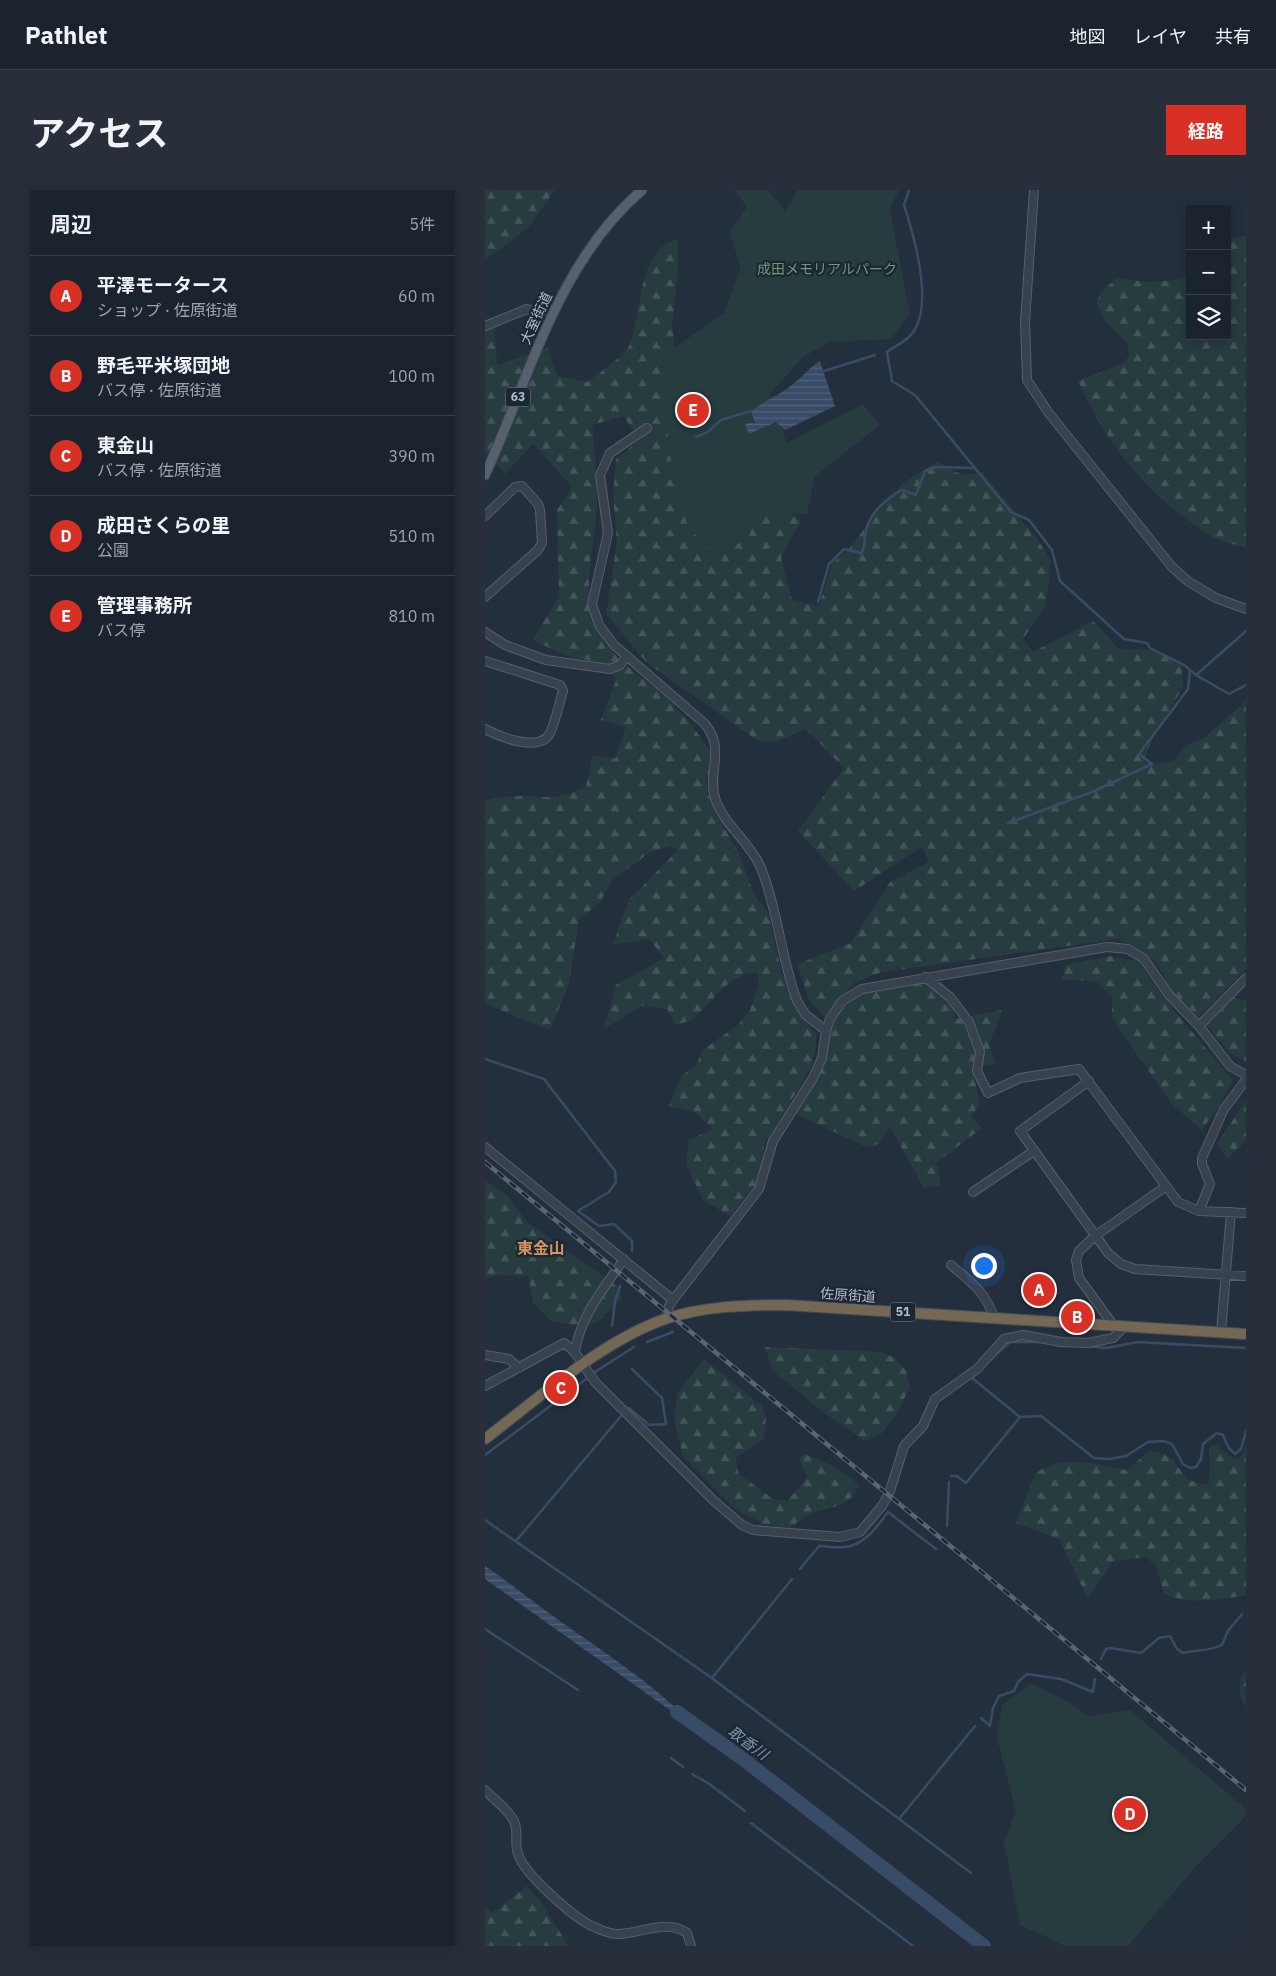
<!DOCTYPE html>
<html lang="ja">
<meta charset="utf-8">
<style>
:root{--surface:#1b232e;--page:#282f3a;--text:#f1f3f6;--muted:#a0a4aa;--line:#39404a;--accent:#d93025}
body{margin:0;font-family:"IBM Plex Sans","Noto Sans JP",sans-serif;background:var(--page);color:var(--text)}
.controls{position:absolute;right:15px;top:15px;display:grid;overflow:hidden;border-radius:0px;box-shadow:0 2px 12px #0003}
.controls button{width:45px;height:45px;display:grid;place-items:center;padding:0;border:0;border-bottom:1px solid var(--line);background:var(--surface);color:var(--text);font:25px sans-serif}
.you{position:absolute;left:498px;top:1075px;width:18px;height:18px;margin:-12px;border:4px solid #fff;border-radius:50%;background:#1a73e8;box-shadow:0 0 0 8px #1a73e833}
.badge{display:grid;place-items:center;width:32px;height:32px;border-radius:50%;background:var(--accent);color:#fff;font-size:16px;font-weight:700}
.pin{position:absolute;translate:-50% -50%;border:2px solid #fff;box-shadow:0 1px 5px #0006}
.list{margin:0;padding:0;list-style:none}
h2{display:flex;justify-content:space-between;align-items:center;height:65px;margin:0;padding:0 20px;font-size:21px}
h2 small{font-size:16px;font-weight:400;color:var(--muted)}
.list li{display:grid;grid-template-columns:32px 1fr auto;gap:15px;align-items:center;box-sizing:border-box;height:80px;padding:0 20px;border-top:1px solid var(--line)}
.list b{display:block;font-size:19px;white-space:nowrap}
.list p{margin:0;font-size:16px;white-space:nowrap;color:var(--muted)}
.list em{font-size:16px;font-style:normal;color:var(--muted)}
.icon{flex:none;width:28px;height:28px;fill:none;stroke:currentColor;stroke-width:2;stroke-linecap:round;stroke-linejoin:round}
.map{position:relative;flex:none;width:761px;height:1756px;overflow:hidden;border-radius:0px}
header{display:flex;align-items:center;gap:30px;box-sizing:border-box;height:70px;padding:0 25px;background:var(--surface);border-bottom:1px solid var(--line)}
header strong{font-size:24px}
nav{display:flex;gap:28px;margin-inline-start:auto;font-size:18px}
.intro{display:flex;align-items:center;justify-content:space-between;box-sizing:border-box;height:120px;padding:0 30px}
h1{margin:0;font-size:35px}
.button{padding:12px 22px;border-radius:0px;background:var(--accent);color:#fff;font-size:18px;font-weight:700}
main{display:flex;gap:30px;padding:0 30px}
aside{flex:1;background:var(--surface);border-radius:0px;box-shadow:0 2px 12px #0003}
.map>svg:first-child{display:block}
.forest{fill:url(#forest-firs)}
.park{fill:#263c3f}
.water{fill:url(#water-rules)}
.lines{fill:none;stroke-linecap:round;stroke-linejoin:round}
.stream{stroke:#394c67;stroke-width:2.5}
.river{stroke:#394c67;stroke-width:14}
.minor-casing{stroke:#565f6c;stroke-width:10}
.major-casing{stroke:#414a57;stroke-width:11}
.highway-casing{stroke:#434c59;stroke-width:12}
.minor{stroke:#38414e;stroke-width:8}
.major{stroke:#56606e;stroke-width:9}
.highway{stroke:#746855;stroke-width:10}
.rail-casing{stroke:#5a6575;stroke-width:4.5}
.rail{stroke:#1d2633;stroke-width:2.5;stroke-dasharray:8;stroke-linecap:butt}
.labels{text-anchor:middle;stroke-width:4.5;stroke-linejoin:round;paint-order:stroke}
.shield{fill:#1d2633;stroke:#878f9c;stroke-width:1}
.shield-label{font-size:12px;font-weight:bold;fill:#b4bcc9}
.park-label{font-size:14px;fill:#6b9a76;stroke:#1d2633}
.street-label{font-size:14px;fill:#b4bcc9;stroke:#1d2633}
.water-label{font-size:15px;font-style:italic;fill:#7c92b1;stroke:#1d2633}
.quarter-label{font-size:16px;font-weight:bold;fill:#d59563;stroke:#1d2633}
</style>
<header>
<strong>Pathlet</strong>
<nav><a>地図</a><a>レイヤ</a><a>共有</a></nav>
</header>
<div class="intro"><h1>アクセス</h1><a class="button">経路</a></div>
<main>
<aside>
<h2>周辺<small>5件</small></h2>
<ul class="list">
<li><span class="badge">A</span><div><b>平澤モータース</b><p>ショップ · 佐原街道</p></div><em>60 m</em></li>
<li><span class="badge">B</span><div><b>野毛平米塚団地</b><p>バス停 · 佐原街道</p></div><em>100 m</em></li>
<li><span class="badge">C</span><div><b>東金山</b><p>バス停 · 佐原街道</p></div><em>390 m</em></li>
<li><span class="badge">D</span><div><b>成田さくらの里</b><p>公園</p></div><em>510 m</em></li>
<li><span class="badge">E</span><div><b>管理事務所</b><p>バス停</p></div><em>810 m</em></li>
</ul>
</aside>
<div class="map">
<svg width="761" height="1756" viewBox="0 0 761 1756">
<defs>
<pattern id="forest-firs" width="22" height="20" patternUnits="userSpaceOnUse" patternTransform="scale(1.25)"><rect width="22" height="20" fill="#263c3f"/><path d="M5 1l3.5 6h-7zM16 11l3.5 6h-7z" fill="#435659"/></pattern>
<pattern id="water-rules" width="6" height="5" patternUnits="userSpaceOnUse" patternTransform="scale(1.25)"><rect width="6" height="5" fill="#394c67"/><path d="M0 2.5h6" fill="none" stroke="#53647b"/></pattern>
</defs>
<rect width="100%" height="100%" fill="#242f3e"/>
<path class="forest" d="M0 0H70L42 39 0 70Z
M761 46V358C750 354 735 352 725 345 663 306 623 257 593 191L637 174 644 166 643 154 619 130 612 113 616 101 633 88C658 93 678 93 703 87L705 84V146H742V49Z
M193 49V82L187 133 192 176 289 309 316 331 296 367 307 410 334 416 347 373 367 356 395 316 418 293 452 272 479 286 497 282 553 350 566 371 561 416 538 449 548 462 608 431 634 459 671 460 697 472 698 497 666 552 660 567 670 574 688 571 702 555 720 547 761 511V779L714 827 688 803 670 771 651 757 632 749 397 782 370 792 339 827 323 808 313 774 366 753 405 692 444 672 437 657 369 701 313 641 359 578 321 539 290 552 273 551 161 472 121 424 132 353 128 305 131 269 156 249 138 226 107 235C109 261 113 287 112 314 111 358 93 401 114 442 130 473 160 488 185 511 204 530 219 551 234 574L220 590 229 621 253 661 269 705 283 723 297 785 311 819 331 844V858L326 878 279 955 277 977 270 995 245 1026 218 1010 201 974 204 950 228 939 210 922 184 916 196 886 211 875 218 860 253 835 265 820 274 794 272 783C245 781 227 813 209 828 204 832 196 833 190 835L182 819 156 816 119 839 131 795 179 768 164 749 128 755 143 711 193 660 185 656 164 663 127 690 115 712 94 730 84 793 65 840 0 814V611C10 609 21 606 32 606 63 605 70 613 101 596L108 565 130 569 141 537 116 530 131 490 123 474 82 466 48 450 74 406 72 320 87 297 48 253 20 284 0 262V140L9 135 12 175 63 158 72 186 102 192C113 184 140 166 145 154 157 123 152 58 193 49Z
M626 766 654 772 678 807 748 891 738 910 717 940 686 913 627 828V807L611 791 577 790 580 775Z
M441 791 468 812 470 829 517 820 504 855 511 874 487 876 495 914 486 927 497 938 451 973 456 995 439 998 405 937 394 954 381 957 311 924 353 824C375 793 406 795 441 791Z
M748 808 761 810V872L744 862 722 836Z
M761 910V951L742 969 732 954Z
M0 990 23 1006 42 1032 134 1098 137 1108 112 1132 95 1136 66 1131 48 1113 43 1086 13 1085 0 1089Z
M280 1157 397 1162 410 1168 421 1181 425 1197 410 1227 397 1243 380 1251 338 1222 288 1181Z
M219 1169 278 1217 281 1228 279 1248 251 1268 253 1283 288 1309 302 1311 322 1288 314 1268 319 1264C340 1271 358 1280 374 1295 365 1319 344 1316 325 1324 318 1327 312 1333 305 1338L279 1334 251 1320 198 1266 189 1229 193 1202Z
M731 1255 749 1269 758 1265 761 1255V1405C739 1409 699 1416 679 1403L671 1376 661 1367 628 1371 603 1409 574 1349 531 1333C535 1324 547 1288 552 1283 575 1262 615 1276 642 1280L664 1261C693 1265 686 1271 703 1290L722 1295 725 1289 724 1258Z
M761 1480V1517C753 1505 752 1492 761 1480Z
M42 1696 59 1716 83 1756H0V1718L8 1723Z"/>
<path class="park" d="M249 0H283L300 21 313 0H414L405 19 425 125 405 149 344 152 318 167 285 204 302 253 378 214 395 235 330 286 322 324 265 322 263 348 231 366 203 337 185 266 175 168 239 123 255 79 245 42 262 17Z
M546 1493 584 1512 603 1526 645 1520 761 1619V1626L712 1675 643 1756H581L535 1735 519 1652 531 1621 512 1549 517 1515Z"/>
<path class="water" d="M335 171 350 216 300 240 291 232 264 244 260 235 263 233H270L266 221C276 214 286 208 297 202 311 194 321 180 335 171Z
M0 1376C26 1393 49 1413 75 1431 119 1462 166 1493 205 1531L192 1525 0 1389Z"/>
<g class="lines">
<path class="stream" d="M424 0 419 15C429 46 448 112 429 141 423 151 411 155 402 162L407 191 430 205 526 322 544 330 567 360 575 391 639 449 662 453 665 458 699 475 711 485 744 504 761 495
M339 181 390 165
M211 247 223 242 236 230 266 221
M333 412 344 374 359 359 376 363C381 358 379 351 380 344 384 323 399 310 417 300L431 305 440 281 451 277 489 278
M711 485 761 441
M523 633 607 602 667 574 654 564 703 499 705 480
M0 869 59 889 130 981 131 992 124 1002 93 1021 114 1036 129 1034 147 1051V1061
M127 1136 130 1111 135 1096
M162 1152 188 1142
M603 1156 621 1158 653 1152 761 1158
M504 1171 525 1152H558
M110 1182 149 1157
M144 1218 164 1235 181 1234 177 1208 147 1179
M535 1227 556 1226 609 1268 625 1269 641 1266 663 1252 678 1251 687 1254 698 1274 705 1278 711 1277 716 1269 718 1254 732 1243 738 1245 743 1257 750 1264 756 1259 761 1241
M0 1265 101 1189
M466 1286H472L481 1293 535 1227 487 1188 491 1184
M0 1330 224 1486 486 1683
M462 1336 464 1292
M31 1351 136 1226
M315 1379 334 1356C342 1356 350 1358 358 1357 378 1357 392 1337 403 1322L451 1359
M0 1439 93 1500
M616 1469 621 1459 625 1458 656 1463 674 1448 685 1446 692 1459 698 1463C712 1460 725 1461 737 1455L743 1441 757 1424
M227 1488 307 1389
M496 1528 505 1536 508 1518 514 1506 529 1501 533 1492 542 1484 576 1489 608 1502 610 1489
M186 1568 198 1577
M207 1584 223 1593 260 1621
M414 1629 490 1536
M266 1633 428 1756"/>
<path class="river" d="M192 1522 258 1569 499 1756"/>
<defs>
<path id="minor" d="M549 0 540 132 542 190 563 222 687 377 704 392 731 408 761 419
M0 136 42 119 66 129
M162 238 125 263 115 285 123 343 107 414 114 435 129 455 220 534C241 560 222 581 230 608 238 634 265 652 276 678 293 720 296 768 312 811L320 824 341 841
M0 326 30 297 37 296 53 314 55 320 57 353 53 360 0 407
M0 442 20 455 61 470 125 479 135 475 142 466
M0 471 75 495 78 501C74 514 71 530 65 543 55 563 15 547 0 539
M440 787 465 807 484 832 495 862 492 881 503 903 535 888 594 879 693 1012 714 1021 761 1023
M714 836 761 788
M604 891 535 941 623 1063 636 1074 650 1079 761 1086
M0 957 188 1110
M488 1002 549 961
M714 1021 725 994 717 974V968L739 919 761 890
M466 1075C487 1093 500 1101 509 1128
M181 1129 184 1116 188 1110 274 999 288 951 328 888 337 868 341 841 345 829 357 811 377 799 622 757 643 759 659 769 684 805 714 836 745 876 761 885
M629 1136 594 1088 591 1070 594 1061 610 1046 680 997
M736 1142 746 1022
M90 1161C96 1125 119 1098 139 1069
M0 1165 24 1169 34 1178
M0 1196 79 1153C94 1163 100 1180 112 1194L228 1310 257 1335 268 1340 355 1347 375 1342 397 1316 405 1301 419 1256 438 1236 450 1209 492 1179 519 1149 538 1145 576 1152 603 1153 628 1148 639 1137
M0 1600C9 1610 23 1619 29 1631 34 1641 29 1653 33 1664 39 1684 90 1729 109 1737 117 1740 126 1745 135 1744 157 1743 181 1729 202 1743L206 1756"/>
<path id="major" d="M0 285C45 187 72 73 157 0"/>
<path id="highway" d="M0 1249C54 1208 115 1152 180 1129 219 1116 261 1115 301 1115L761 1144"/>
</defs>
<use href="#minor" class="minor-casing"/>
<use href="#major" class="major-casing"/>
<use href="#highway" class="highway-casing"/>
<use href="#minor" class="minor"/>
<use href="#major" class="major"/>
<use href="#highway" class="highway"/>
<defs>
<path id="rail" d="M0 972 761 1600"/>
</defs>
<use href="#rail" class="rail-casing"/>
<use href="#rail" class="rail"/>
</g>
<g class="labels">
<g class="shield">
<rect x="20.5" y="197.5" width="25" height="19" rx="4"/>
<rect x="405.5" y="1112.5" width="25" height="19" rx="4"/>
</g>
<g class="shield-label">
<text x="33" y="211">63</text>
<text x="418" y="1126">51</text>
</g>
<g class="park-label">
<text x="342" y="84">成田メモリアルパーク</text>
</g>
<g class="street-label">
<text transform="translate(51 128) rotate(-65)" y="5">大室街道</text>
<text transform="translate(363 1105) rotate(4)" y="5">佐原街道</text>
</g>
<g class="water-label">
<text transform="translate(263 1553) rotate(36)" y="5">取香川</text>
</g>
<g class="quarter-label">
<text x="56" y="1064">東金山</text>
</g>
</g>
</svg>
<div class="controls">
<button>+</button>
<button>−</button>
<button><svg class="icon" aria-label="layers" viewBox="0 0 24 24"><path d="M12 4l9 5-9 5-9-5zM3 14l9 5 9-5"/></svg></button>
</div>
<div class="you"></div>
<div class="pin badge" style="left:554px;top:1100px">A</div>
<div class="pin badge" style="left:592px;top:1127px">B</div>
<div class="pin badge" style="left:76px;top:1198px">C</div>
<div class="pin badge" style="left:645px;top:1624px">D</div>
<div class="pin badge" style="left:208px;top:220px">E</div>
</div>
</main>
